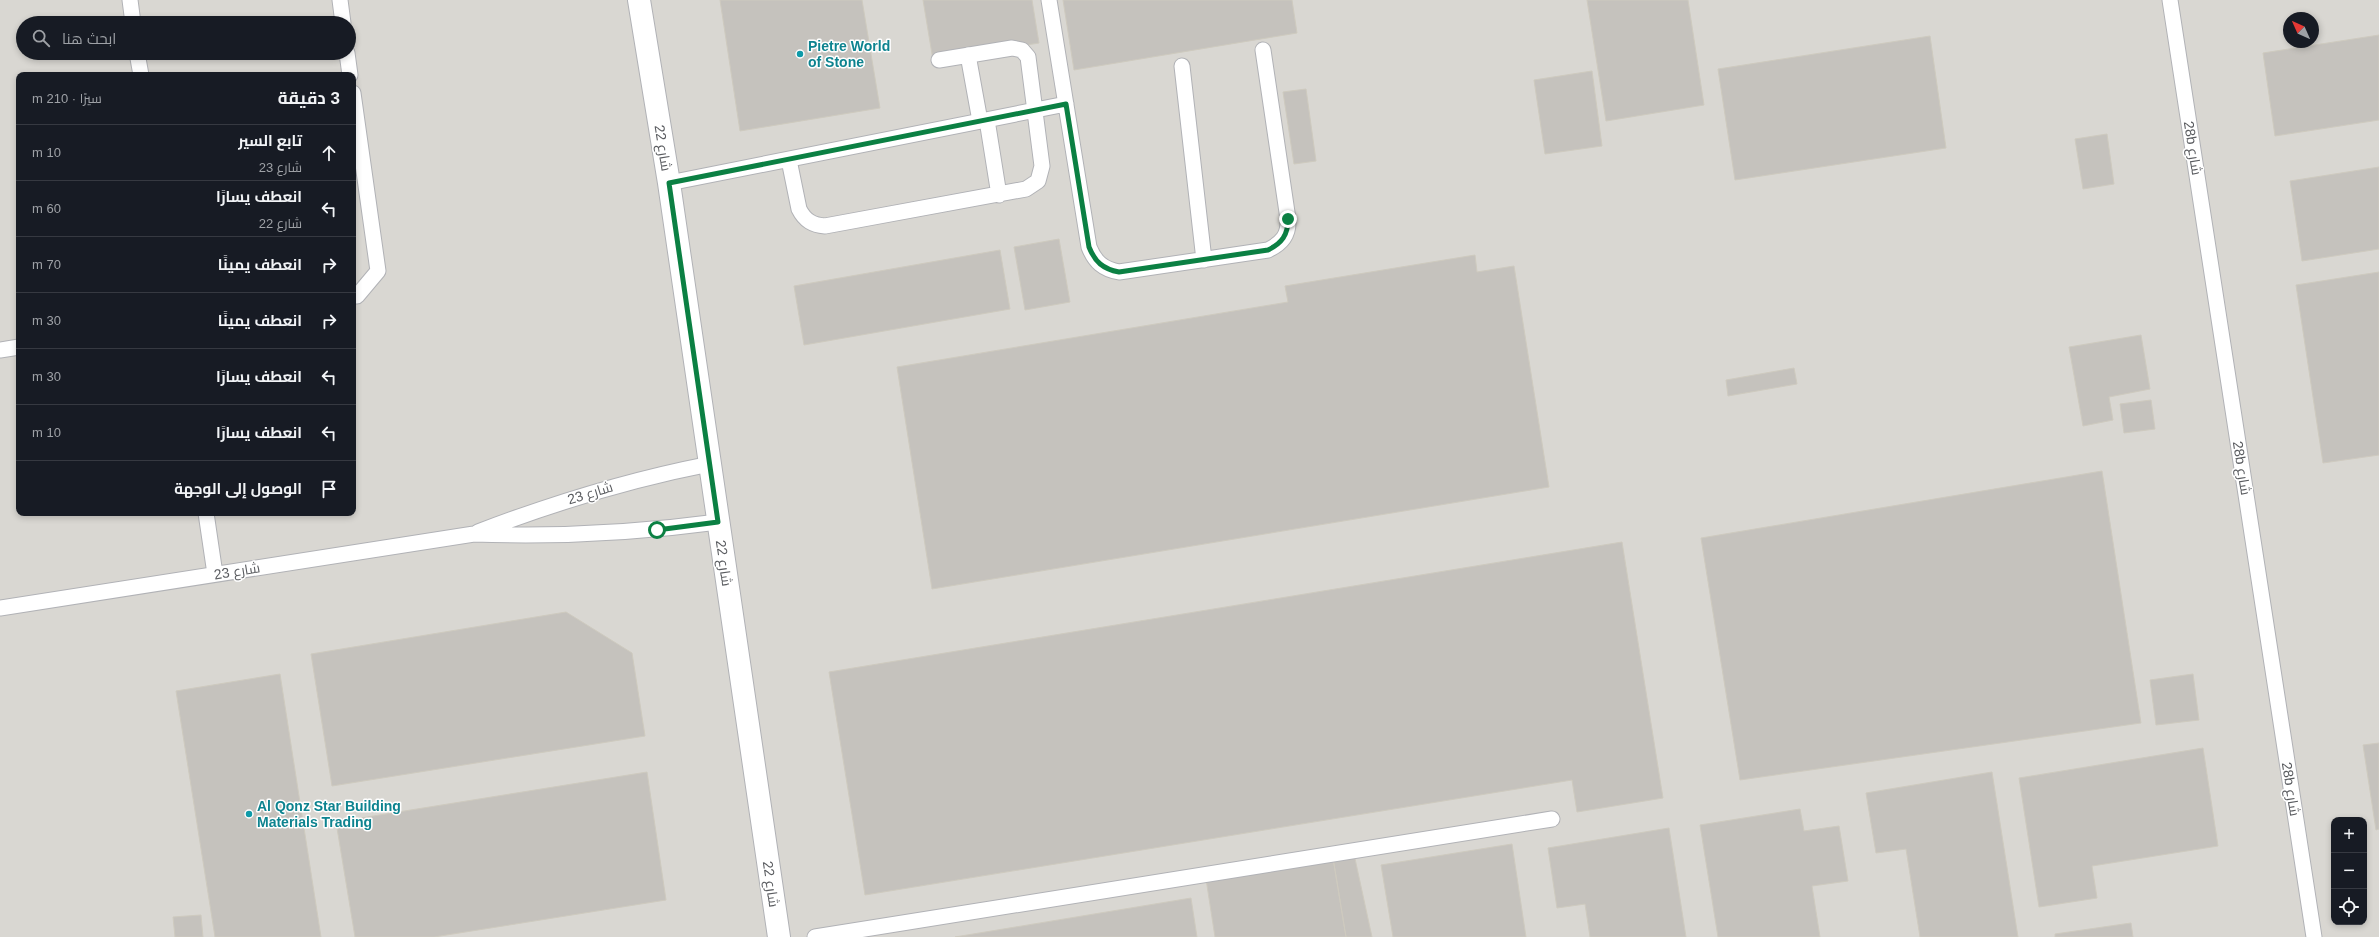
<!DOCTYPE html>
<html lang="ar">
<meta charset="utf-8">
<style>
:root{--surface:#171b24;--page:#20242c;--text:#f1f3f6;--muted:#9ea1a6;--line:#363941}
body{margin:0;font-family:Helvetica,Cairo,sans-serif;background:var(--page);color:var(--text);direction:rtl}
.controls{position:absolute;right:12px;bottom:12px;display:grid;overflow:hidden;border-radius:8px;box-shadow:0 2px 6px #0003}
.controls button{width:36px;height:36px;display:grid;place-items:center;padding:0;border:0;border-bottom:1px solid var(--line);background:var(--surface);color:var(--text);font:20px sans-serif}
.compass{position:absolute;left:2283px;top:12px;width:36px;height:36px;border-radius:50%;background:var(--surface);box-shadow:0 2px 6px #0003;rotate:315deg}
.stop{position:absolute;width:12px;height:12px;margin:-9px;border:3px solid #0b8043;border-radius:50%;background:#fff}
.stop.end{background:#0b8043;border-color:#fff;box-shadow:0 1px 4px #0008}
.list{margin:0;padding:0;list-style:none}
h2{display:flex;justify-content:space-between;align-items:center;height:52px;margin:0;padding:0 16px;font-size:17px}
h2 small{font-size:13px;font-weight:400;color:var(--muted)}
.list li{display:grid;grid-template-columns:26px 1fr auto;gap:12px;align-items:center;box-sizing:border-box;height:56px;padding:0 16px;border-top:1px solid var(--line)}
.list b{display:block;font-size:15px;white-space:nowrap}
.list p{margin:0;font-size:13px;white-space:nowrap;color:var(--muted)}
.list em{font-size:13px;font-style:normal;color:var(--muted)}
.icon{flex:none;width:22px;height:22px;fill:none;stroke:currentColor;stroke-width:2;stroke-linecap:round;stroke-linejoin:round}
.map{position:relative;flex:none;width:2379px;height:937px;overflow:hidden;direction:ltr}
.search{position:absolute;background:var(--surface);box-shadow:0 2px 6px #0003;left:16px;top:16px;width:340px;height:44px;display:flex;align-items:center;gap:10px;box-sizing:border-box;padding:0 14px;border-radius:22px;color:var(--muted);font-size:15px}
.panel{position:absolute;background:var(--surface);box-shadow:0 2px 6px #0003;left:16px;top:72px;width:340px;height:444px;border-radius:8px;direction:rtl}
.map>svg:first-child{display:block}
.industrial{fill:#d9d7d2;fill-rule:evenodd}
.building{fill:#c5c2bd;stroke:#cecabf}
.lines{fill:none;stroke-linecap:round;stroke-linejoin:round}
.service-casing{stroke:#b1b2b6;stroke-width:17}
.minor-casing{stroke:#b1b2b6;stroke-width:24}
.service{stroke:#fff;stroke-width:15}
.minor{stroke:#fff;stroke-width:22}
.route{stroke:#0b8043;stroke-width:5}
.culture-dot{fill:#0f9aa8;stroke:#fff;stroke-width:1.5}
.labels{text-anchor:middle;stroke-width:3;stroke-linejoin:round;paint-order:stroke}
.culture-label{font-size:14px;font-weight:bold;fill:#0d838f;stroke:#fff;text-anchor:start}
.street-label{font-size:14px;fill:#595b5f;stroke:#fff}
</style>
<div class="map">
<svg width="2379" height="937" viewBox="0 0 2379 937">
<rect width="100%" height="100%" fill="#eae8e0"/>
<path class="industrial" d="M0 0H2379V937H0ZM2289 18H2313V42H2289ZM23 23H349V53H23ZM19 75H353V513H19ZM2334 820H2364V922H2334Z"/>
<path class="building" d="M720 0H862L880 108 740 131Z
M923 0H1032L1039 43 933 60Z
M1063 0H1292L1297 33 1074 70Z
M1587 0H1688L1704 105 1606 121Z
M2379 35V120L2275 136 2263 53Z
M1930 36 1946 148 1735 180 1718 69Z
M1592 71 1602 146 1545 154 1534 80Z
M1306 89 1316 161 1294 164 1283 92Z
M2107 134 2114 184 2083 189 2075 139Z
M2379 167V249L2302 261 2290 181Z
M1059 239 1070 302 1025 310 1014 247Z
M1000 250 1010 309 804 345 794 286Z
M1475 255 1477 272 1514 266 1549 487 932 589 897 367 1288 302 1285 286Z
M2379 272V455L2323 463 2296 285Z
M2141 335 2150 389 2109 397 2113 420 2083 426 2069 347Z
M1794 368 1797 384 1728 396 1726 380Z
M2151 400 2155 429 2124 433 2120 404Z
M2102 471 2141 723 1740 780 1701 538Z
M1622 542 1663 798 1577 812 1572 780 865 895 829 672Z
M566 612 632 653 645 736 332 786 311 654Z
M280 674 321 937H215L176 691Z
M2193 674 2199 720 2156 725 2150 680Z
M2379 743V829L2376 830 2363 745Z
M2203 748 2218 846 2092 866 2097 898 2039 907 2019 778Z
M647 772 666 900 434 937H355L336 822Z
M1992 772 2018 937H1920L1906 849 1876 853 1866 793Z
M1800 809 1804 831 1839 826 1848 881 1812 886 1820 937H1718L1700 825Z
M1669 828 1686 937H1590L1585 904 1557 908 1548 848Z
M1512 844 1526 937H1393L1381 865Z
M1354 854 1372 937H1346L1333 858Z
M1333 858 1346 937H1215L1206 879Z
M1191 898 1197 937H955Z
M201 915 203 937H175L173 917Z
M2131 923 2133 937H2055V934Z"/>
<g class="lines">
<defs>
<path id="service" d="M130 0 133 23
M340 0 343 23
M1049 0 1089 247C1095 262 1103 269 1119 272L1268 250C1282 243 1289 235 1288 219L1263 50
M2170 0 2314 937
M137 53 141 75
M347 53 350 75
M968 55 980 121
M1182 66 1204 260
M353 93 378 271 357 296H353
M987 120 999 195
M789 160 799 209C805 221 813 225 825 226L1026 189 1038 181 1042 166 1028 57 1022 50 1012 48 939 60
M669 183 1066 104
M0 350 19 347
M206 513 215 574
M478 532C556 502 628 480 710 464
M0 608 474 534C556 537 636 533 718 522
M815 937 1552 819"/>
<path id="minor" d="M639 0 669 183 779 937"/>
</defs>
<use href="#service" class="service-casing"/>
<use href="#minor" class="minor-casing"/>
<use href="#service" class="service"/>
<use href="#minor" class="minor"/>
</g>
<g class="lines">
<path class="route" d="M657 530 718 522 669 183 1066 104 1089 247C1095 262 1103 269 1119 272L1268 250C1282 243 1288 235 1288 219"/>
</g>
<g class="culture-dot">
<circle cx="800" cy="54" r="4"/>
<circle cx="249" cy="814" r="4"/>
</g>
<g class="labels">
<g class="culture-label">
<text x="808" y="51">Pietre World<tspan x="808" dy="16">of Stone</tspan></text>
<text x="257" y="811">Al Qonz Star Building<tspan x="257" dy="16">Materials Trading</tspan></text>
</g>
<g class="street-label">
<text transform="translate(663 148) rotate(81)" y="5">شارع 22</text>
<text transform="translate(2193 148) rotate(81)" y="5">28b شارع</text>
<text transform="translate(2242 468) rotate(81)" y="5">28b شارع</text>
<text transform="translate(590 493) rotate(-17)" y="5">شارع 23</text>
<text transform="translate(724 563) rotate(82)" y="5">شارع 22</text>
<text transform="translate(237 571) rotate(-9)" y="5">شارع 23</text>
<text transform="translate(2291 789) rotate(81)" y="5">28b شارع</text>
<text transform="translate(771 884) rotate(82)" y="5">شارع 22</text>
</g>
</g>
</svg>
<div class="controls">
<button>+</button>
<button>−</button>
<button><svg class="icon" aria-label="locate" viewBox="0 0 24 24"><circle cx="12" cy="12" r="6"/><path d="M12 2v4M12 18v4M2 12h4M18 12h4"/></svg></button>
</div>
<svg class="compass" viewBox="-18 -18 36 36"><path d="M0-13l5 13h-10z" fill="#e53935"/><path d="M0 13l5-13h-10z" fill="#9ea1a6"/></svg>
<div class="stop" style="left:657px;top:530px"></div>
<div class="stop end" style="left:1288px;top:219px"></div>
<div class="search"><svg class="icon" aria-label="search" viewBox="0 0 24 24"><circle cx="10" cy="10" r="6"/><path d="M15 15l6 6"/></svg>ابحث هنا</div>
<section class="panel">
<h2>3 دقيقة<small>سيرًا · 210 m</small></h2>
<ul class="list">
<li><svg class="icon" aria-label="ahead" viewBox="0 0 24 24"><path d="M12 20V5M6 11l6-6 6 6"/></svg><div><b>تابع السير</b><p>شارع 23</p></div><em>10 m</em></li>
<li><svg class="icon" aria-label="left" viewBox="0 0 24 24"><path d="M17 20v-9H6M10 6l-5 5 5 5"/></svg><div><b>انعطف يسارًا</b><p>شارع 22</p></div><em>60 m</em></li>
<li><svg class="icon" aria-label="right" viewBox="0 0 24 24"><path d="M7 20v-9h11M14 6l5 5-5 5"/></svg><div><b>انعطف يمينًا</b></div><em>70 m</em></li>
<li><svg class="icon" aria-label="right" viewBox="0 0 24 24"><path d="M7 20v-9h11M14 6l5 5-5 5"/></svg><div><b>انعطف يمينًا</b></div><em>30 m</em></li>
<li><svg class="icon" aria-label="left" viewBox="0 0 24 24"><path d="M17 20v-9H6M10 6l-5 5 5 5"/></svg><div><b>انعطف يسارًا</b></div><em>30 m</em></li>
<li><svg class="icon" aria-label="left" viewBox="0 0 24 24"><path d="M17 20v-9H6M10 6l-5 5 5 5"/></svg><div><b>انعطف يسارًا</b></div><em>10 m</em></li>
<li><svg class="icon" aria-label="arrive" viewBox="0 0 24 24"><path d="M6 21V4h12l-3 4 3 4H6"/></svg><div><b>الوصول إلى الوجهة</b></div></li>
</ul>
</section>
</div>
